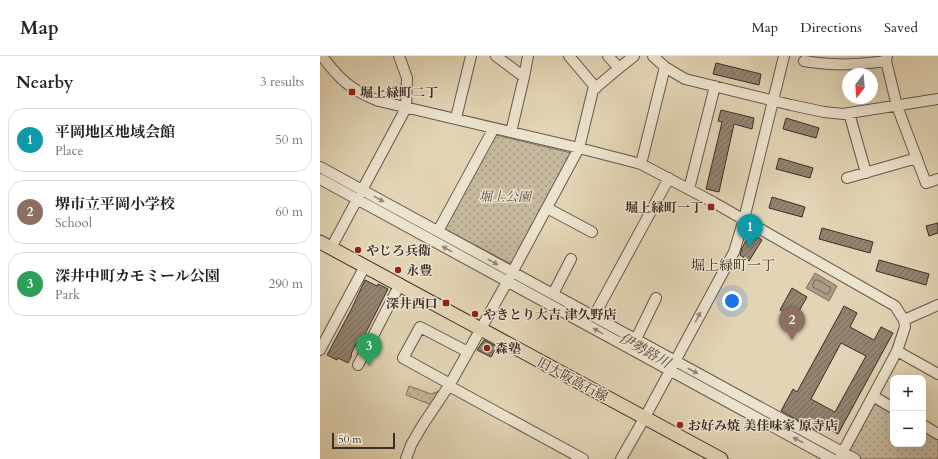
<!DOCTYPE html>
<meta charset="utf-8">
<style>
:root{--surface:#fff;--page:#f6f6f6;--text:#222;--muted:#767676;--line:#e0e0e0;--accent:#8f2418}
body{margin:0;font-family:Cardo,"Noto Serif JP",serif;background:var(--page);color:var(--text)}
.controls{position:absolute;right:12px;bottom:12px;display:grid;overflow:hidden;border-radius:8px;box-shadow:0 4px 16px #0002}
.controls button{width:36px;height:36px;display:grid;place-items:center;padding:0;border:0;border-bottom:1px solid var(--line);background:var(--surface);color:var(--text);font:20px sans-serif}
.compass{position:absolute;left:522px;top:12px;width:36px;height:36px;border-radius:50%;background:var(--surface);box-shadow:0 4px 16px #0002;rotate:196deg}
.scale{position:absolute;left:12px;bottom:10px;width:63px;box-sizing:border-box;padding-left:4px;border:2px solid #3b2d28;border-top:0;font-size:11px;line-height:14px;white-space:nowrap;color:#3b2d28;-webkit-text-stroke:3px #ece3ce;paint-order:stroke}
.you{position:absolute;left:412px;top:245px;width:14px;height:14px;margin:-10px;border:3px solid #fff;border-radius:50%;background:#1a73e8;box-shadow:0 0 0 6px #1a73e833}
.badge{display:grid;place-items:center;width:26px;height:26px;border-radius:50%;background:var(--accent);color:#fff;font-size:13px;font-weight:700}
.pin{position:absolute;translate:-50% -33px;filter:drop-shadow(0 1px 2px #0008)}
.pin::after{content:'';position:absolute;top:21px;width:14px;height:12px;background:inherit;clip-path:polygon(0 0,100% 0,50% 100%)}
.list{margin:0;padding:0;list-style:none}
h2{display:flex;justify-content:space-between;align-items:center;height:52px;margin:0;padding:0 16px;font-size:17px}
h2 small{font-size:13px;font-weight:400;color:var(--muted)}
.list li{display:grid;grid-template-columns:26px 1fr auto;gap:12px;align-items:center;box-sizing:border-box;height:64px;margin:0 8px 8px;padding:0 8px;border:1px solid var(--line);border-radius:16px}
.list b{display:block;font-size:15px;white-space:nowrap}
.list p{margin:0;font-size:13px;white-space:nowrap;color:var(--muted)}
.list em{font-size:13px;font-style:normal;color:var(--muted)}
.map{position:relative;flex:none;width:618px;height:403px;overflow:hidden}
header{display:flex;align-items:center;gap:24px;box-sizing:border-box;height:56px;padding:0 20px;background:var(--surface);border-bottom:1px solid var(--line)}
header strong{font-size:19px}
nav{display:flex;gap:22px;margin-inline-start:auto;font-size:14px}
main{display:flex}
aside{flex:1;background:var(--surface)}
.map>svg:first-child{display:block}
.grass{fill:url(#grass-dots);stroke:#807262}
.water{fill:#a99b84;stroke:#7d6f5f}
.lines{fill:none;stroke-linecap:round;stroke-linejoin:round}
.shore{stroke:#726456;stroke-width:1}
.river{stroke:#a99b84;stroke-width:15}
.building{fill:url(#building-hatch);stroke:#3b2d28;fill-rule:evenodd}
.minor-casing{stroke:#65574b;stroke-width:12}
.major-casing{stroke:#3b2d28;stroke-width:15}
.minor{stroke:#ece3ce;stroke-width:10}
.major{stroke:#e2d4b4;stroke-width:13}
.oneway{fill:#94887b}
.poi-dot{fill:#8f2418;stroke:#ece3ce;stroke-width:1.5}
.labels{text-anchor:middle;stroke-width:3;stroke-linejoin:round;paint-order:stroke}
.poi-label{font-size:13px;font-weight:bold;fill:#3b2d28;stroke:#ece3ce;text-anchor:start}
.park-label{font-size:13px;font-style:italic;fill:#57493f;stroke:#ece3ce}
.street-label{font-size:13px;fill:#3b2d28;stroke:#ece3ce}
.neighbourhood-label{font-size:14px;fill:#3b2d28;stroke:#ece3ce}
.water-label{font-size:14px;font-style:italic;fill:#56483f;stroke:#ece3ce}
</style>
<header>
<strong>Map</strong>
<nav><a>Map</a><a>Directions</a><a>Saved</a></nav>
</header>
<main>
<aside>
<h2>Nearby<small>3 results</small></h2>
<ul class="list">
<li><span class="badge" style="background:#0f9aa8">1</span><div><b>平岡地区地域会館</b><p>Place</p></div><em>50 m</em></li>
<li><span class="badge" style="background:#8d6e63">2</span><div><b>堺市立平岡小学校</b><p>School</p></div><em>60 m</em></li>
<li><span class="badge" style="background:#2e9e5b">3</span><div><b>深井中町カモミール公園</b><p>Park</p></div><em>290 m</em></li>
</ul>
</aside>
<div class="map">
<svg width="618" height="403" viewBox="0 0 618 403">
<defs>
<pattern id="grass-dots" width="8" height="8" patternUnits="userSpaceOnUse"><rect width="8" height="8" fill="#c6b89c"/><path d="M2 2h.1M6 6h.1" fill="none" stroke="#a2967f" stroke-width="1.8" stroke-linecap="round"/></pattern>
<pattern id="building-hatch" width="6" height="6" patternUnits="userSpaceOnUse"><rect width="6" height="6" fill="#928471"/><path d="M-1 1l2-2M0 6l6-6M5 7l2-2" fill="none" stroke="#786c5d"/></pattern>
</defs>
<rect width="100%" height="100%" fill="#e2d4b4"/>
<filter id="stains"><feTurbulence type="fractalNoise" baseFrequency=".005" numOctaves="4"/><feColorMatrix values="0 0 0 0 .2 0 0 0 0 .09 0 0 0 0 .02 0 0 0 .5 -.17"/></filter>
<radialGradient id="worn" r=".72"><stop offset=".6" stop-color="#630" stop-opacity="0"/><stop offset="1" stop-color="#630" stop-opacity=".3"/></radialGradient>
<path class="grass" d="M176 79 251 97 191 208 125 173Z
M89 330 111 338 122 334 112 349 86 339Z
M554 349H557L573 358V388H603V375L618 383V403H542L530 397V393Z"/>
<path class="water" d="M495 217 517 230 509 245 486 232Z"/>
<g class="lines">
<path class="shore" d="M495 224H498L510 231 511 233 508 238H506L493 231V229Z"/>
<path class="river" d="M17 126 129 188
M472 376 524 403"/>
</g>
<path class="building" d="M396 7 441 18 439 29 393 18Z
M401 54 434 62 432 73 414 68 399 136 386 133 402 66 398 65Z
M466 62 499 72 496 82 463 73Z
M459 102 493 112 490 122 456 113Z
M452 141 485 151 482 161 449 152Z
M618 167V177L609 180 606 170Z
M502 172 553 186 550 197 499 183Z
M431 176 442 184 429 205 420 199 422 192Z
M559 204 609 218 606 229 556 215Z
M45 224 57 230 58 228 68 233 42 284 39 283 31 298 32 299 28 307 18 302 17 304 7 299 31 254Z
M472 232 487 241 475 262 460 254Z
M524 250 537 257 530 271 554 284 561 271 573 277 518 378 501 369 497 375 461 355 473 333 477 336ZM521 287 546 300 515 356 491 343Z
M164 284 177 291 171 301 157 294Z"/>
<g class="lines">
<defs>
<path id="minor" d="M2 0C19 23 32 35 59 45L259 92 321 108 393 146 575 250 584 264 585 271 577 295 519 403
M176 0 204 21 208 0
M249 0 276 32
M288 0 299 12 314 0
M333 0 345 11 365 23 471 49 504 56 523 58 618 43
M567 0 566 5 577 50 606 127 618 123
M484 5C515 10 535 9 566 5
M529 57 546 117
M136 62 151 0
M191 76 204 21
M321 108 345 11
M0 111 535 403
M527 122 597 102
M0 123 512 403
M369 133 395 30
M227 152 272 176
M118 175 174 72
M11 192 86 52 87 22 79 0
M233 238 251 203
M274 260 349 122
M584 264 618 249
M316 283 336 242
M0 294 45 210
M577 295 618 318
M38 309 80 228
M130 328 83 302 100 271 148 296
M129 330 263 403
M553 340 573 352
M603 369 618 378
M86 403 91 389 102 370 130 328 187 226 259 92 273 34 299 12
M301 403 325 361 414 196 424 163 464 0"/>
<path id="major" d="M0 186 401 403"/>
</defs>
<use href="#minor" class="minor-casing"/>
<use href="#major" class="major-casing"/>
<use href="#minor" class="minor"/>
<use href="#major" class="major"/>
</g>
<defs><path id="oneway-solid" d="M-6-.8H1V-3.2L6.5 0L1 3.2V.8H-6Z"/></defs>
<g class="oneway">
<use href="#oneway-solid" transform="translate(59 143) rotate(29)"/>
<use href="#oneway-solid" transform="translate(127 193) rotate(-151)"/>
<use href="#oneway-solid" transform="translate(173 206) rotate(29)"/>
<use href="#oneway-solid" transform="translate(378 261) rotate(-62)"/>
<use href="#oneway-solid" transform="translate(278 275) rotate(-151)"/>
<use href="#oneway-solid" transform="translate(373 315) rotate(28)"/>
<use href="#oneway-solid" transform="translate(478 384) rotate(-152)"/>
</g>
<g class="poi-dot">
<rect x="28" y="32" width="8" height="8" rx="2"/>
<rect x="387" y="147" width="8" height="8" rx="2"/>
<circle cx="38" cy="194" r="4"/>
<circle cx="78" cy="214" r="4"/>
<rect x="122" y="243" width="8" height="8" rx="2"/>
<circle cx="155" cy="258" r="4"/>
<circle cx="167" cy="292" r="4"/>
<circle cx="360" cy="369" r="4"/>
</g>
<g class="labels">
<g class="poi-label">
<text x="40" y="41">堀上緑町二丁</text>
<text x="383" y="156" text-anchor="end">堀上緑町一丁</text>
<text x="46" y="199">やじろ兵衛</text>
<text x="86" y="219">永豊</text>
<text x="118" y="252" text-anchor="end">深井西口</text>
<text x="163" y="263">やきとり大吉 津久野店</text>
<text x="175" y="297">森塾</text>
<text x="368" y="374">お好み焼 美佳味家 原寺店</text>
</g>
<g class="park-label">
<text x="185" y="145">堀上公園</text>
</g>
<g class="street-label">
<text transform="translate(253 323) rotate(28)" y="5">旧大阪高石線</text>
</g>
<g class="neighbourhood-label">
<text x="413" y="214">堀上緑町一丁</text>
</g>
<g class="water-label">
<text transform="translate(325 294) rotate(29)" y="5">伊勢路川</text>
</g>
</g>
<rect width="100%" height="100%" filter="url(#stains)"/>
<rect width="100%" height="100%" fill="url(#worn)"/>
</svg>
<div class="controls">
<button>+</button>
<button>−</button>
</div>
<svg class="compass" viewBox="-18 -18 36 36"><path d="M0-13l5 13h-10z" fill="#e53935"/><path d="M0 13l5-13h-10z" fill="#767676"/></svg>
<div class="scale">50 m</div>
<div class="you"></div>
<div class="pin badge" style="left:430px;top:191px;background:#0f9aa8">1</div>
<div class="pin badge" style="left:472px;top:284px;background:#8d6e63">2</div>
<div class="pin badge" style="left:49px;top:310px;background:#2e9e5b">3</div>
</div>
</main>
